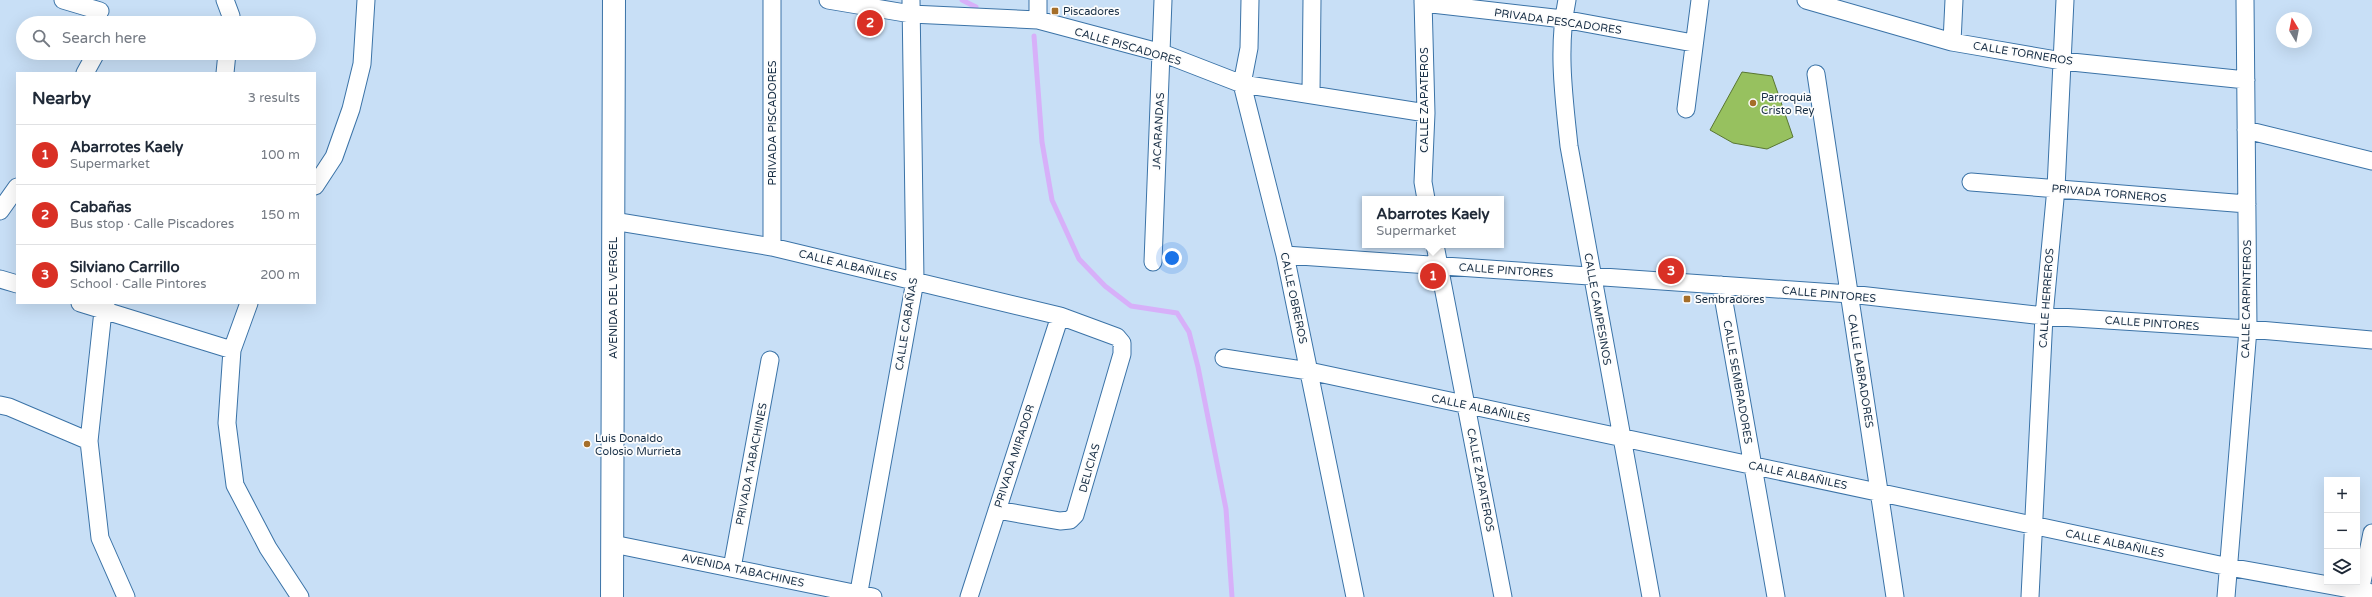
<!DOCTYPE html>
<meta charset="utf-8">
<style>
:root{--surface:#fff;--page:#f2f2f3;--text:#1f2937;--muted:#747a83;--line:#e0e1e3;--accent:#d93025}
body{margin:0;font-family:"Varela Round",sans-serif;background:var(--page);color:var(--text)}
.controls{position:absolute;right:12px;bottom:12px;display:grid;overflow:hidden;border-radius:0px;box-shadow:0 4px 16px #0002}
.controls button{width:36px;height:36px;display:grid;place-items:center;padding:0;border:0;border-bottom:1px solid var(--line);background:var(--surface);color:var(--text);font:20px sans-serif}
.compass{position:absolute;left:2276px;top:12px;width:36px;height:36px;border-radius:50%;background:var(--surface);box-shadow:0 4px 16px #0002;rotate:350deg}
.you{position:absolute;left:1172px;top:258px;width:14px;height:14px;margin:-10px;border:3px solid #fff;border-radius:50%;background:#1a73e8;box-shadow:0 0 0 6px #1a73e833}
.badge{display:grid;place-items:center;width:26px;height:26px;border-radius:50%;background:var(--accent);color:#fff;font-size:13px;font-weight:700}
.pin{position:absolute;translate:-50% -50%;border:2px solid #fff;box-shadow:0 1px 4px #0006}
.popup{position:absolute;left:1362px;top:196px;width:142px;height:52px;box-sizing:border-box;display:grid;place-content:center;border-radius:0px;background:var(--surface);filter:drop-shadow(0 1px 3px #0005);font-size:13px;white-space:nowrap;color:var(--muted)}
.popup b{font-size:15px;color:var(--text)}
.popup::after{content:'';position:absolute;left:50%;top:100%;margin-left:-8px;border:8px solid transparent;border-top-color:var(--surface)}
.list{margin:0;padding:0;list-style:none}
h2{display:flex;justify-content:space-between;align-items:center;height:52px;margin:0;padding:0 16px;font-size:17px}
h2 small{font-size:13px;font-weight:400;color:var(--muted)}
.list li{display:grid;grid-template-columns:26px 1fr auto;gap:12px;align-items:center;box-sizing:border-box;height:60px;padding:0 16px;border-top:1px solid var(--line)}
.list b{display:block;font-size:15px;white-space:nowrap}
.list p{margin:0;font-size:13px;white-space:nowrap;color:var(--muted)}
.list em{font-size:13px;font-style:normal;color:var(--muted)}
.icon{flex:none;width:22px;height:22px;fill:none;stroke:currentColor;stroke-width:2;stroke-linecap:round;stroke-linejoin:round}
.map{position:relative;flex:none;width:2372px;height:597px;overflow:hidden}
.search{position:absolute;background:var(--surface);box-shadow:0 4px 16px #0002;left:16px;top:16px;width:300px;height:44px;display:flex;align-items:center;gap:10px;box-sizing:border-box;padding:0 14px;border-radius:22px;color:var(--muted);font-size:15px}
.panel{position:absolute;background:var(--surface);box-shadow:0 4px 16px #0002;left:16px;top:72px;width:300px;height:232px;border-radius:0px}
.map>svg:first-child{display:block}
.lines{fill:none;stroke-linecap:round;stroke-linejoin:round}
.stream{stroke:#d7b0f9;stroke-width:5}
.building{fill:#97c15f;stroke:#597632}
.street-casing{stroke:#3b73a7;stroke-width:19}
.secondary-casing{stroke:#3b73a7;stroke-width:24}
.street{stroke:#fff;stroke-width:17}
.secondary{stroke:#fff;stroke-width:22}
.poi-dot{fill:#a56e29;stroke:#fdfdfd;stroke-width:1.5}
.labels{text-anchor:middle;stroke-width:3.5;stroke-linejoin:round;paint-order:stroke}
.poi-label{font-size:11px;fill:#162d44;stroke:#fdfdfd;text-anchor:start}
.street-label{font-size:11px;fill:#162d44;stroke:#fdfdfd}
</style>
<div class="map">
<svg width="2372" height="597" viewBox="0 0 2372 597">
<rect width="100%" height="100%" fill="#c8dff6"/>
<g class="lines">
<path class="stream" d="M962 0 976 7
M1034 36 1042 142 1052 200 1079 259 1105 286 1131 306 1177 313 1189 332 1198 367 1226 509 1232 597"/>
</g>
<path class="building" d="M1742 72 1772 76 1793 137 1767 149 1733 143 1710 130Z"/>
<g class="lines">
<defs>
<path id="street" d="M63 0 100 11
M225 0 231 16 230 23
M828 0 911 14 1038 20 1162 53 1242 84 1426 113
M1250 0 1249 48 1242 84 1285 255 1355 597
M1423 0 1426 113 1423 182 1426 199
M1567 0C1557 48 1564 98 1569 146L1651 597
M1806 0 1952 42 2062 61 2246 80
M1423 3 1563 19 1693 43
M1038 20V0
M1952 42 1954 0
M85 73 96 53
M225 73 227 53
M1816 74 1895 597
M1311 93 1312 0
M1686 109 1700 0
M2246 130 2372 161
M1971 182 2247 204
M315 186 334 157 351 109 362 64 366 0
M0 211 17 187
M613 221 772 247 1060 316 1117 337 1122 343V354L1075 515 1070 520 1060 521 997 510
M1435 245 1503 597
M772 247V0
M1285 255 1850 294 2044 316 2248 329 2372 340
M1153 262 1163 0
M0 279 17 284
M1721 285 1776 597
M80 303 232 350
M106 303 103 311 89 441 100 538 126 597
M249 303 232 350 227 423 235 485 268 548 300 597
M1224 358 1309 371 2229 567 2372 593
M0 405 9 407 89 441
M613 544 873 597
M732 568 770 360
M858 597 915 281 911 0
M969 597 1060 316
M2030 597 2044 316 2056 188 2065 0
M2226 597 2248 329 2245 0
M2359 597 2372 533"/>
<path id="secondary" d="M612 597 614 0"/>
</defs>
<use href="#street" class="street-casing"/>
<use href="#secondary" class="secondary-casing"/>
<use href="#street" class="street"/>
<use href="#secondary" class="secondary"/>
</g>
<g class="poi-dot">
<rect x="1051" y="7" width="8" height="8" rx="2"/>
<circle cx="1753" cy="103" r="4"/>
<rect x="1683" y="295" width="8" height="8" rx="2"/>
<circle cx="587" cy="444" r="4"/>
</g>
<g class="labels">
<g class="poi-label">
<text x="1063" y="15">Piscadores</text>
<text x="1761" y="101">Parroquia<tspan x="1761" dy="13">Cristo Rey</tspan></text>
<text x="1695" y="303">Sembradores</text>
<text x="595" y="442">Luis Donaldo<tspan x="595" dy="13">Colosio Murrieta</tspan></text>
</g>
<g class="street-label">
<text transform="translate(1558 21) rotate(8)" y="4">PRIVADA PESCADORES</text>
<text transform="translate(1128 46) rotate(16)" y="4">CALLE PISCADORES</text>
<text transform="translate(2023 53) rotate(9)" y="4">CALLE TORNEROS</text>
<text transform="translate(1424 100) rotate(-90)" y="4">CALLE ZAPATEROS</text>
<text transform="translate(772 123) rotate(-90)" y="4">PRIVADA PISCADORES</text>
<text transform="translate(1158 131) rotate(-87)" y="4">JACARANDAS</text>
<text transform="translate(2109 193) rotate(5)" y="4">PRIVADA TORNEROS</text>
<text transform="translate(848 265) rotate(14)" y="4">CALLE ALBAÑILES</text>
<text transform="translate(1506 270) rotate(4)" y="4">CALLE PINTORES</text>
<text transform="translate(1829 294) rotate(5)" y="4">CALLE PINTORES</text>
<text transform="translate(613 298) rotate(-90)" y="4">AVENIDA DEL VERGEL</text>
<text transform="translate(1294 298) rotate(78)" y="4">CALLE OBREROS</text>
<text transform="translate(2046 298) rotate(-86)" y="4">CALLE HERREROS</text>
<text transform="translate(2246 299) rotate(-89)" y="4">CALLE CARPINTEROS</text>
<text transform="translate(1598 309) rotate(80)" y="4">CALLE CAMPESINOS</text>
<text transform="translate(2152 323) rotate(4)" y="4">CALLE PINTORES</text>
<text transform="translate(906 324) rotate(-81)" y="4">CALLE CABAÑAS</text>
<text transform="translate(1861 371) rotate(81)" y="4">CALLE LABRADORES</text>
<text transform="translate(1738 382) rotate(80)" y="4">CALLE SEMBRADORES</text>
<text transform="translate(1481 408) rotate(12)" y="4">CALLE ALBAÑILES</text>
<text transform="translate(1014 456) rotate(-72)" y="4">PRIVADA MIRADOR</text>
<text transform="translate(751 464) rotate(-79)" y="4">PRIVADA TABACHINES</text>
<text transform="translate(1089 468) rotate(-74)" y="4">DELICIAS</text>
<text transform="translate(1798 475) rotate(12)" y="4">CALLE ALBAÑILES</text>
<text transform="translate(1481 480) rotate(79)" y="4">CALLE ZAPATEROS</text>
<text transform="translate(2115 543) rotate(12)" y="4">CALLE ALBAÑILES</text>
<text transform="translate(743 570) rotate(12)" y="4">AVENIDA TABACHINES</text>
</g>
</g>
</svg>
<div class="controls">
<button>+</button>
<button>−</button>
<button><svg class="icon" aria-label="layers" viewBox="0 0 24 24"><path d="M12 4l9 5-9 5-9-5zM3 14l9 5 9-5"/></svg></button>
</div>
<svg class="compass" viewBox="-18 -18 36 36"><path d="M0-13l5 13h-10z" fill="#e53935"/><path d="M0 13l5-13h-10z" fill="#747a83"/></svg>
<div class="you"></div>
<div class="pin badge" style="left:1433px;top:276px">1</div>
<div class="popup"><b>Abarrotes Kaely</b>Supermarket</div>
<div class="pin badge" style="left:870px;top:23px">2</div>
<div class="pin badge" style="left:1671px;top:271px">3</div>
<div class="search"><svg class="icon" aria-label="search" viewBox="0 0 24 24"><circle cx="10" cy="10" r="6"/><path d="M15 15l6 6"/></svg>Search here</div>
<section class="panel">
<h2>Nearby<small>3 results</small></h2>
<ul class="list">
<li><span class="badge">1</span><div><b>Abarrotes Kaely</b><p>Supermarket</p></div><em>100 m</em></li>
<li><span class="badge">2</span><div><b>Cabañas</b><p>Bus stop · Calle Piscadores</p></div><em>150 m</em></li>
<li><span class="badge">3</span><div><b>Silviano Carrillo</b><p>School · Calle Pintores</p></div><em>200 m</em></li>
</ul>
</section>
</div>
